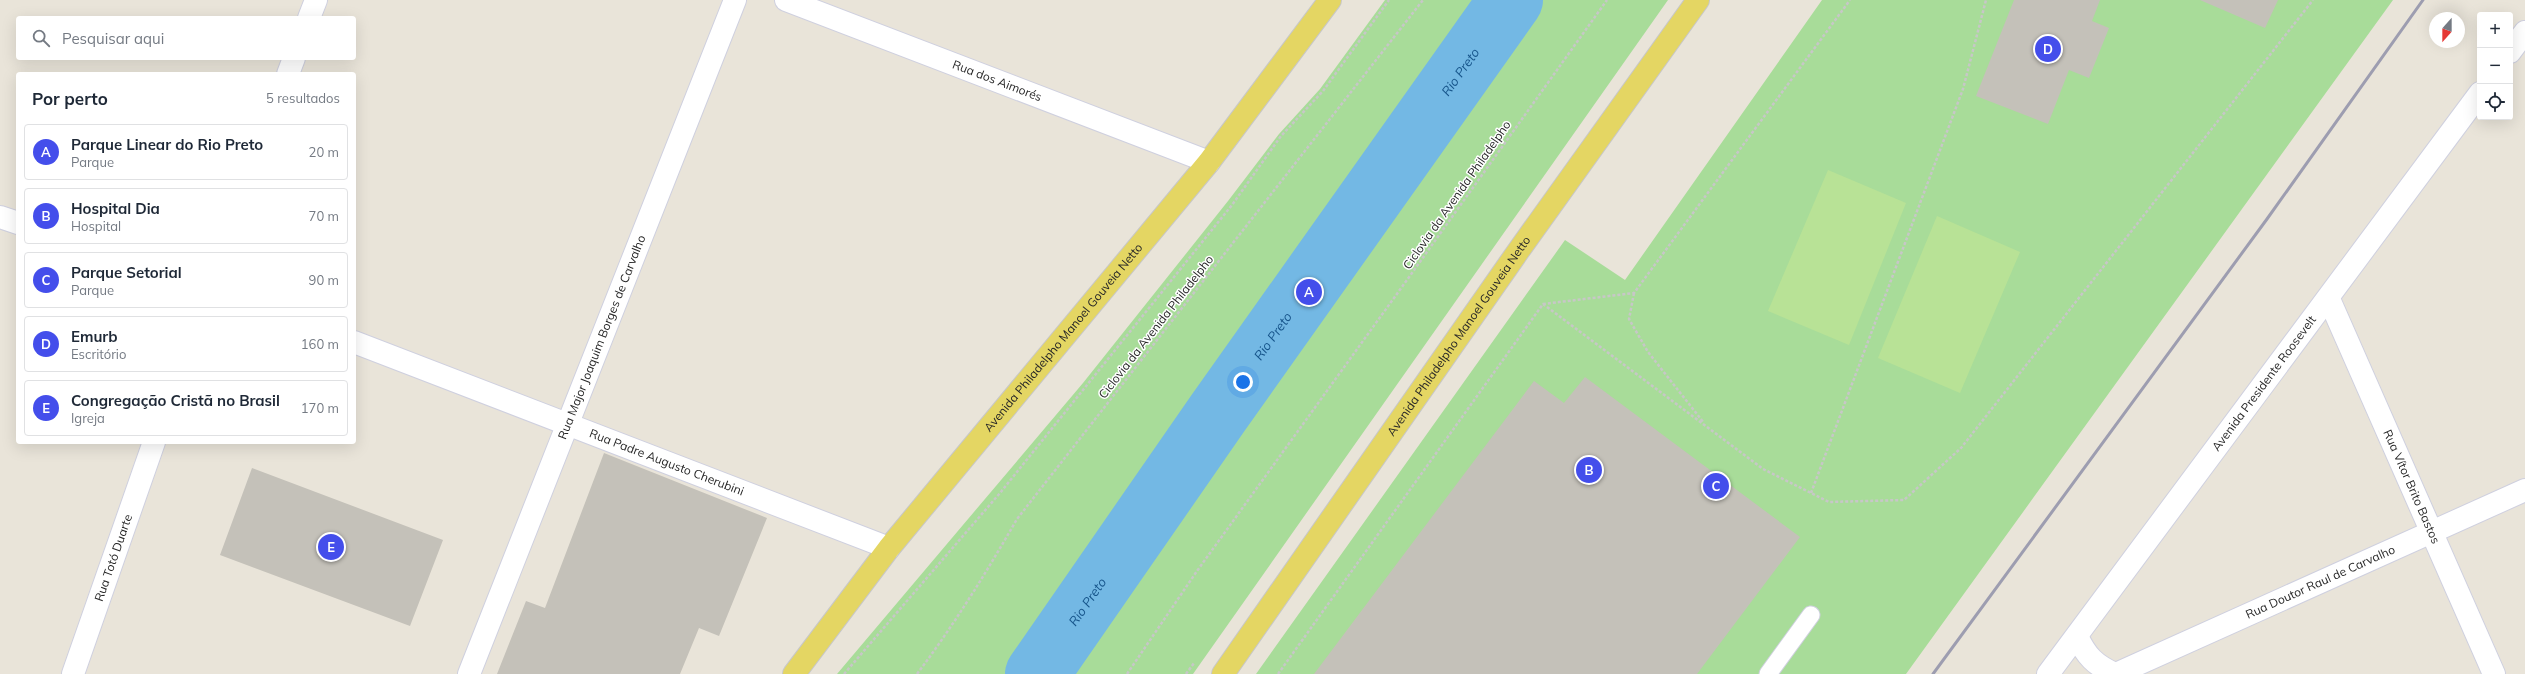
<!DOCTYPE html>
<html lang="pt">
<meta charset="utf-8">
<style>
:root{--surface:#fff;--page:#f6f6f7;--text:#1f2937;--muted:#747a83;--line:#e0e1e3;--accent:#444eeb}
body{margin:0;font-family:Mulish,sans-serif;background:var(--page);color:var(--text)}
.controls{position:absolute;right:12px;top:12px;display:grid;overflow:hidden;border-radius:4px;box-shadow:0 4px 16px #0002}
.controls button{width:36px;height:36px;display:grid;place-items:center;padding:0;border:0;border-bottom:1px solid var(--line);background:var(--surface);color:var(--text);font:20px sans-serif}
.compass{position:absolute;left:2429px;top:12px;width:36px;height:36px;border-radius:50%;background:var(--surface);box-shadow:0 4px 16px #0002;rotate:201deg}
.you{position:absolute;left:1243px;top:382px;width:14px;height:14px;margin:-10px;border:3px solid #fff;border-radius:50%;background:#1a73e8;box-shadow:0 0 0 6px #1a73e833}
.badge{display:grid;place-items:center;width:26px;height:26px;border-radius:50%;background:var(--accent);color:#fff;font-size:13px;font-weight:700}
.pin{position:absolute;translate:-50% -50%;border:2px solid #fff;box-shadow:0 1px 4px #0006}
.list{margin:0;padding:0;list-style:none}
h2{display:flex;justify-content:space-between;align-items:center;height:52px;margin:0;padding:0 16px;font-size:17px}
h2 small{font-size:13px;font-weight:400;color:var(--muted)}
.list li{display:grid;grid-template-columns:26px 1fr auto;gap:12px;align-items:center;box-sizing:border-box;height:56px;margin:0 8px 8px;padding:0 8px;border:1px solid var(--line);border-radius:4px}
.list b{display:block;font-size:15px;white-space:nowrap}
.list p{margin:0;font-size:13px;white-space:nowrap;color:var(--muted)}
.list em{font-size:13px;font-style:normal;color:var(--muted)}
.icon{flex:none;width:22px;height:22px;fill:none;stroke:currentColor;stroke-width:2;stroke-linecap:round;stroke-linejoin:round}
.map{position:relative;flex:none;width:2525px;height:674px;overflow:hidden}
.search{position:absolute;background:var(--surface);box-shadow:0 4px 16px #0002;left:16px;top:16px;width:340px;height:44px;display:flex;align-items:center;gap:10px;box-sizing:border-box;padding:0 14px;border-radius:4px;color:var(--muted);font-size:15px}
.panel{position:absolute;background:var(--surface);box-shadow:0 4px 16px #0002;left:16px;top:72px;width:340px;height:372px;border-radius:4px}
.map>svg:first-child{display:block}
.green{fill:#a8dc99}
.pitch{fill:#b8e296}
.lines{fill:none;stroke-linecap:round;stroke-linejoin:round}
.river{stroke:#73b8e4;stroke-width:64}
.building{fill:#c4c1b9}
.lane-casing{stroke:#cfd0df;stroke-width:19}
.street-casing{stroke:#cfd0df;stroke-width:24}
.secondary-casing{stroke:#cfd0df;stroke-width:24}
.primary-casing{stroke:#c7c7c7;stroke-width:24}
.path{stroke:#c7c7c7;stroke-width:2.5;stroke-dasharray:3 2;stroke-linecap:butt}
.lane{stroke:#fff;stroke-width:17}
.street{stroke:#fff;stroke-width:22}
.secondary{stroke:#fff;stroke-width:22}
.primary{stroke:#e4d663;stroke-width:22}
.rail{stroke:#9d9db0;stroke-width:3}
.labels{text-anchor:middle;stroke-width:3;stroke-linejoin:round;paint-order:stroke}
.street-label{font-size:12px;fill:#272727;stroke:#fff}
.water-label{font-size:13px;font-style:italic;fill:#17558b;stroke:#fff}
</style>
<div class="map">
<svg width="2525" height="674" viewBox="0 0 2525 674">
<rect width="100%" height="100%" fill="#e9e4d9"/>
<path class="green" d="M1385 0H1668L1193 674H837L1083 383 1228 201 1279 134 1320 89Z
M1822 0H2393L1906 674H1256L1565 240 1625 280Z"/>
<path class="pitch" d="M1828 170 1906 203 1849 345 1768 311Z
M1937 216 2020 252 1960 393 1878 358Z"/>
<g class="lines">
<path class="river" id="s1" d="M1037 674 1218 413 1511 0"/>
</g>
<path class="building" d="M2014 0H2100L2092 21 2109 28 2089 78 2069 70 2048 124 1976 96Z
M2200 0H2278L2265 28Z
M1585 377 1800 537 1697 674H1314L1534 381 1564 403Z
M604 453 767 518 719 636 699 628 680 674H497L526 601 545 608Z
M252 468 443 540 410 626 220 555Z"/>
<g class="lines">
<defs>
<path id="lane" d="M1768 674 1811 615"/>
<g id="street">
<path id="s2" d="M786 0 1209 162"/>
<path d="M309 18 316 0"/>
<path d="M288 74 294 58"/>
<path d="M0 217 18 223"/>
<path id="s3" d="M2329 299 2494 674"/>
<path id="s4" d="M354 342 889 548"/>
<path id="s5" d="M73 674 154 442"/>
<path id="s6" d="M469 674 735 0"/>
<path id="s7" d="M2116 674 2525 490"/>
</g>
<g id="secondary">
<path d="M2510 52 2525 32"/>
<path d="M2077 636C2086 656 2095 665 2115 674"/>
<path id="s8" d="M2048 674 2480 93"/>
</g>
<g id="primary">
<path id="s9" d="M794 674 889 548 1209 162 1330 0"/>
<path id="s10" d="M1223 674 1519 250 1698 0"/>
</g>
</defs>
<use href="#lane" class="lane-casing"/>
<use href="#street" class="street-casing"/>
<use href="#secondary" class="secondary-casing"/>
<use href="#primary" class="primary-casing"/>
<path class="path" d="M1634 293 1629 319 1648 352 1704 423
M1543 304 1763 469 1829 502 1904 500 1961 448 2313 0
M1811 493 1963 89 1986 0
M844 674 1000 493 1232 205 1281 136 1323 91 1389 0
M917 674C954 625 986 573 1017 519L1423 0
M1127 674 1197 571 1412 273 1607 0
M1186 674 1194 663
M1278 674 1543 304 1634 293 1850 0"/>
<use href="#lane" class="lane"/>
<use href="#street" class="street"/>
<use href="#secondary" class="secondary"/>
<use href="#primary" class="primary"/>
<path class="rail" d="M1933 674 2267 219 2423 0"/>
</g>
<g class="labels">
<g class="street-label">
<text dy="4" stroke="none"><textPath href="#s2" startOffset="226">Rua dos Aimorés</textPath></text>
<text transform="translate(1457 195) rotate(-55)" y="4">Ciclovia da Avenida Philadelpho</text>
<text transform="translate(1156 327) rotate(-52)" y="4">Ciclovia da Avenida Philadelpho</text>
<text dy="4" stroke="none"><textPath href="#s10" startOffset="412">Avenida Philadelpho Manoel Gouveia Netto</textPath></text>
<text dy="4" stroke="none"><textPath href="#s6" startOffset="362">Rua Major Joaquim Borges de Carvalho</textPath></text>
<text dy="4" stroke="none"><textPath href="#s9" startOffset="431">Avenida Philadelpho Manoel Gouveia Netto</textPath></text>
<text dy="4" stroke="none"><textPath href="#s8" startOffset="362">Avenida Presidente Roosevelt</textPath></text>
<text dy="4" stroke="none"><textPath href="#s4" startOffset="335">Rua Padre Augusto Cherubini</textPath></text>
<text dy="4" stroke="none"><textPath href="#s3" startOffset="205">Rua Vítor Brito Bastos</textPath></text>
<text dy="4" stroke="none"><textPath href="#s5" startOffset="123">Rua Totó Duarte</textPath></text>
<text dy="4" stroke="none"><textPath href="#s7" startOffset="224">Rua Doutor Raul de Carvalho</textPath></text>
</g>
<g class="water-label">
<text dy="5" stroke="none"><textPath href="#s1" startOffset="736">Rio Preto</textPath></text>
<text dy="5" stroke="none"><textPath href="#s1" startOffset="412">Rio Preto</textPath></text>
<text dy="5" stroke="none"><textPath href="#s1" startOffset="88">Rio Preto</textPath></text>
</g>
</g>
</svg>
<div class="controls">
<button>+</button>
<button>−</button>
<button><svg class="icon" aria-label="locate" viewBox="0 0 24 24"><circle cx="12" cy="12" r="6"/><path d="M12 2v4M12 18v4M2 12h4M18 12h4"/></svg></button>
</div>
<svg class="compass" viewBox="-18 -18 36 36"><path d="M0-13l5 13h-10z" fill="#e53935"/><path d="M0 13l5-13h-10z" fill="#747a83"/></svg>
<div class="you"></div>
<div class="pin badge" style="left:1309px;top:292px">A</div>
<div class="pin badge" style="left:1589px;top:470px">B</div>
<div class="pin badge" style="left:1716px;top:486px">C</div>
<div class="pin badge" style="left:2048px;top:49px">D</div>
<div class="pin badge" style="left:331px;top:547px">E</div>
<div class="search"><svg class="icon" aria-label="search" viewBox="0 0 24 24"><circle cx="10" cy="10" r="6"/><path d="M15 15l6 6"/></svg>Pesquisar aqui</div>
<section class="panel">
<h2>Por perto<small>5 resultados</small></h2>
<ul class="list">
<li><span class="badge">A</span><div><b>Parque Linear do Rio Preto</b><p>Parque</p></div><em>20 m</em></li>
<li><span class="badge">B</span><div><b>Hospital Dia</b><p>Hospital</p></div><em>70 m</em></li>
<li><span class="badge">C</span><div><b>Parque Setorial</b><p>Parque</p></div><em>90 m</em></li>
<li><span class="badge">D</span><div><b>Emurb</b><p>Escritório</p></div><em>160 m</em></li>
<li><span class="badge">E</span><div><b>Congregação Cristã no Brasil</b><p>Igreja</p></div><em>170 m</em></li>
</ul>
</section>
</div>
